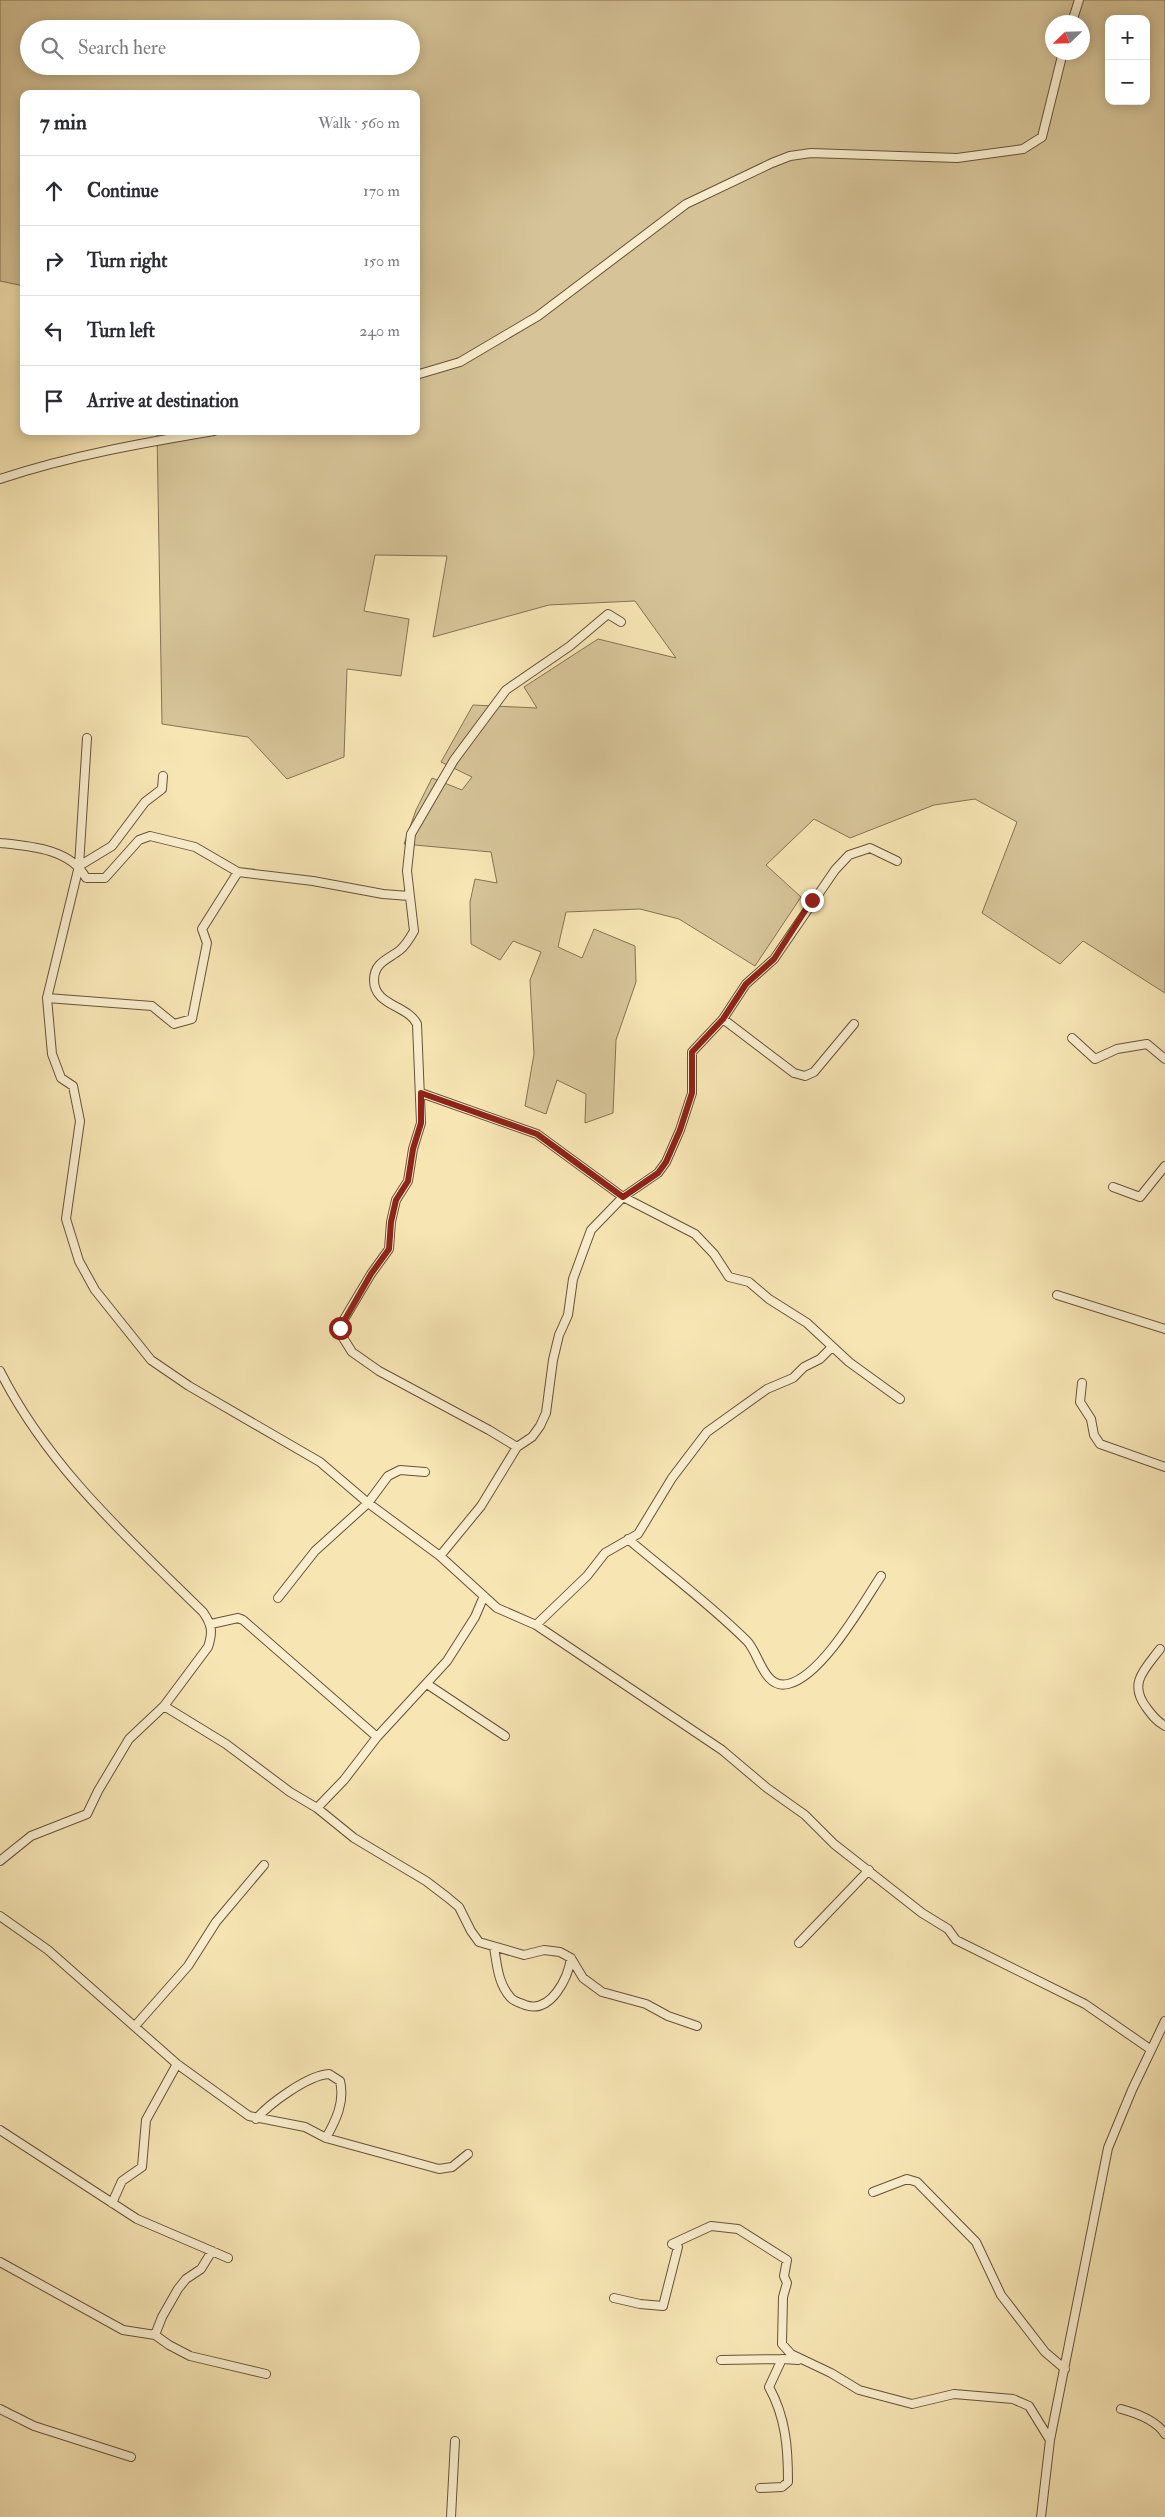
<!DOCTYPE html>
<meta charset="utf-8">
<style>
:root{--surface:#fff;--page:#f7f7f7;--text:#2b2b33;--muted:#7c7c81;--line:#e1e1e2}
body{margin:0;font-family:"IM FELL Double Pica",serif;background:var(--page);color:var(--text)}
.controls{position:absolute;right:15px;top:15px;display:grid;overflow:hidden;border-radius:10px;box-shadow:0 2px 12px #0003}
.controls button{width:45px;height:45px;display:grid;place-items:center;padding:0;border:0;border-bottom:1px solid var(--line);background:var(--surface);color:var(--text);font:25px sans-serif}
.compass{position:absolute;left:1045px;top:15px;width:45px;height:45px;border-radius:50%;background:var(--surface);box-shadow:0 2px 12px #0003;rotate:247deg}
.stop{position:absolute;width:15px;height:15px;margin:-11px;border:4px solid #8f2418;border-radius:50%;background:#fff}
.stop.end{background:#8f2418;border-color:#fff;box-shadow:0 1px 5px #0008}
.list{margin:0;padding:0;list-style:none}
h2{display:flex;justify-content:space-between;align-items:center;height:65px;margin:0;padding:0 20px;font-size:21px}
h2 small{font-size:16px;font-weight:400;color:var(--muted)}
.list li{display:grid;grid-template-columns:32px 1fr auto;gap:15px;align-items:center;box-sizing:border-box;height:70px;padding:0 20px;border-top:1px solid var(--line)}
.list b{display:block;font-size:19px;white-space:nowrap}
.list em{font-size:16px;font-style:normal;color:var(--muted)}
.icon{flex:none;width:28px;height:28px;fill:none;stroke:currentColor;stroke-width:2;stroke-linecap:round;stroke-linejoin:round}
.map{position:relative;flex:none;width:1165px;height:2517px;overflow:hidden}
.search{position:absolute;background:var(--surface);box-shadow:0 2px 12px #0003;left:20px;top:20px;width:400px;height:55px;display:flex;align-items:center;gap:12px;box-sizing:border-box;padding:0 18px;border-radius:28px;color:var(--muted);font-size:19px}
.panel{position:absolute;background:var(--surface);box-shadow:0 2px 12px #0003;left:20px;top:90px;width:400px;height:345px;border-radius:10px}
.map>svg:first-child{display:block}
.green{fill:#d6c498;stroke:#857354;fill-rule:evenodd}
.lines{fill:none;stroke-linecap:round;stroke-linejoin:round}
.street-casing{stroke:#655339;stroke-width:10}
.street{stroke:#faeece;stroke-width:8}
.route{stroke:#8f2418;stroke-width:6}
</style>
<div class="map">
<svg width="1165" height="2517" viewBox="0 0 1165 2517">
<rect width="100%" height="100%" fill="#f7e5b4"/>
<filter id="stains"><feTurbulence type="fractalNoise" baseFrequency=".004" numOctaves="4"/><feColorMatrix values="0 0 0 0 .2 0 0 0 0 .09 0 0 0 0 .02 0 0 0 .5 -.17"/></filter>
<radialGradient id="worn" r=".72"><stop offset=".6" stop-color="#630" stop-opacity="0"/><stop offset="1" stop-color="#630" stop-opacity=".3"/></radialGradient>
<path class="green" d="M0 0H1165V993L1083 941 1060 964 982 913 1017 822 975 799 934 805 850 838 814 819 766 865 801 897 755 966 679 919 640 909 566 912 558 947 582 958 594 929 635 946 636 982 616 1040 613 1113 585 1123 586 1094 557 1080 546 1114 525 1106 534 1054 530 980 541 952 513 941 500 960 471 944 470 902 475 879 497 883 491 852 404 844 416 810 432 778 462 790 472 777 441 762 473 705 537 708 524 687 598 639 676 658 635 601 549 605 433 637 447 556 375 555 364 611 409 619 401 676 347 669 344 757 287 779 248 737 162 724 157 431H416V94H24V286L0 281ZM1109 19H1146V101H1109ZM1052 22H1082V52H1052ZM29 29H411V66H29Z"/>
<g class="lines">
<defs>
<path id="street" d="M1072 22 1079 0
M416 375 460 362 538 316 686 204 772 163 790 156 811 153 957 158 1023 149 1042 137 1063 52
M0 479C69 456 142 443 214 431
M87 738 79 866 47 998 52 1054 61 1078 73 1086 80 1121 66 1219 79 1261 95 1290 151 1360 189 1386 320 1462 368 1503 440 1556 497 1608 536 1625 722 1750 767 1788 805 1815 834 1844 922 1913 948 1929 956 1940 1085 2004 1150 2049
M0 843C30 846 71 849 86 878H105L139 840 150 836 195 847 238 872 313 881 383 894 409 896
M79 866 112 846 145 802 162 789 163 776
M47 998 152 1006 174 1024 192 1019 207 943 202 929 238 872
M723 1019 794 1073 805 1076 814 1072 854 1024
M1072 1038 1095 1059 1117 1049 1147 1044 1165 1059
M421 1093 537 1134 623 1197 695 1234 714 1254 729 1277 749 1282 769 1299 807 1323 849 1362 900 1399
M1113 1187 1140 1197 1165 1166
M1057 1295 1165 1329
M0 1371C48 1467 128 1538 203 1612 212 1625 213 1632 208 1647L164 1706 129 1739 98 1791 87 1814 31 1836 0 1861
M1082 1383 1080 1402 1091 1419 1094 1435 1100 1444 1165 1467
M517 1447 489 1430 379 1371 352 1352 340 1333 343 1321 371 1274 389 1249 391 1222 396 1200 408 1181 413 1149 421 1123 417 1024C408 1005 374 1006 374 980 374 962 389 959 400 950 406 945 410 938 414 931L407 871 411 834 454 760 506 690 570 646 608 614 621 622
M628 1539C668 1573 710 1604 747 1641 759 1653 764 1690 788 1684 822 1676 862 1605 881 1576
M440 1556 481 1506 517 1447 532 1437 540 1426 546 1413 553 1360 559 1335 568 1315 573 1279 591 1230 623 1197 658 1173 666 1162 680 1130 692 1093V1052L723 1019 746 984 774 959 835 870 849 855 870 848 897 861
M278 1598 315 1551 368 1503 388 1476 400 1470 425 1472
M211 1624 238 1618 243 1620 377 1737
M536 1625 587 1576 605 1553 638 1534 672 1478 707 1432 767 1389 793 1378 804 1367 820 1359 832 1347
M1160 1649C1145 1669 1128 1683 1146 1707 1151 1714 1156 1721 1165 1726
M427 1684 505 1736
M164 1706 226 1744 290 1792 317 1808 354 1838 426 1881 447 1897 459 1907 471 1931 479 1942 524 1955 544 1950 560 1952 571 1958 583 1978 602 1992 646 2004 668 2016 697 2026
M317 1808 344 1780 377 1737 447 1661 475 1617 484 1596
M0 1916 48 1950 177 2064 249 2116 305 2127 326 2138 439 2169 452 2167 468 2154
M799 1943 869 1870
M494 1947C497 1965 498 1984 511 1998 515 2002 521 2003 525 2005 551 2014 568 1978 571 1958
M135 2026 188 1966 216 1922 264 1865
M256 2119C269 2104 308 2075 329 2074L340 2081C345 2102 336 2120 326 2138
M0 2130 137 2219 228 2258
M873 2192 907 2179 917 2182 976 2242 1001 2295 1045 2352 1065 2369
M112 2203 122 2181 142 2167 146 2120 177 2064
M0 2262 123 2330 155 2335 169 2345 190 2356 266 2374
M614 2298 640 2304 663 2306 678 2247 672 2244 711 2226 738 2229 787 2260 784 2276 787 2283 783 2297 782 2344 791 2354 831 2373 859 2390 912 2404 954 2394 1013 2399 1029 2406 1050 2440
M155 2335 162 2317 178 2289 186 2279 201 2269 212 2251
M721 2360 782 2359
M0 2409 34 2426 131 2457
M1121 2409C1136 2413 1156 2420 1165 2434
M760 2488 782 2487 788 2482C788 2448 786 2418 769 2387L782 2359 798 2360
M451 2517 455 2441
M1041 2517 1050 2440 1108 2148 1132 2090 1165 2021"/>
</defs>
<use href="#street" class="street-casing"/>
<use href="#street" class="street"/>
</g>
<g class="lines">
<path class="route" d="M340 1328 371 1274 389 1249 391 1222 396 1200 408 1181 413 1149 421 1123V1093L537 1134 623 1197 658 1173 666 1162 680 1130 692 1093V1052L723 1019 746 984 774 959 812 900"/>
</g>
<rect width="100%" height="100%" filter="url(#stains)"/>
<rect width="100%" height="100%" fill="url(#worn)"/>
</svg>
<div class="controls">
<button>+</button>
<button>−</button>
</div>
<svg class="compass" viewBox="-18 -18 36 36"><path d="M0-13l5 13h-10z" fill="#e53935"/><path d="M0 13l5-13h-10z" fill="#7c7c81"/></svg>
<div class="stop" style="left:340px;top:1328px"></div>
<div class="stop end" style="left:812px;top:900px"></div>
<div class="search"><svg class="icon" aria-label="search" viewBox="0 0 24 24"><circle cx="10" cy="10" r="6"/><path d="M15 15l6 6"/></svg>Search here</div>
<section class="panel">
<h2>7 min<small>Walk · 560 m</small></h2>
<ul class="list">
<li><svg class="icon" aria-label="ahead" viewBox="0 0 24 24"><path d="M12 20V5M6 11l6-6 6 6"/></svg><div><b>Continue</b></div><em>170 m</em></li>
<li><svg class="icon" aria-label="right" viewBox="0 0 24 24"><path d="M7 20v-9h11M14 6l5 5-5 5"/></svg><div><b>Turn right</b></div><em>150 m</em></li>
<li><svg class="icon" aria-label="left" viewBox="0 0 24 24"><path d="M17 20v-9H6M10 6l-5 5 5 5"/></svg><div><b>Turn left</b></div><em>240 m</em></li>
<li><svg class="icon" aria-label="arrive" viewBox="0 0 24 24"><path d="M6 21V4h12l-3 4 3 4H6"/></svg><div><b>Arrive at destination</b></div></li>
</ul>
</section>
</div>
